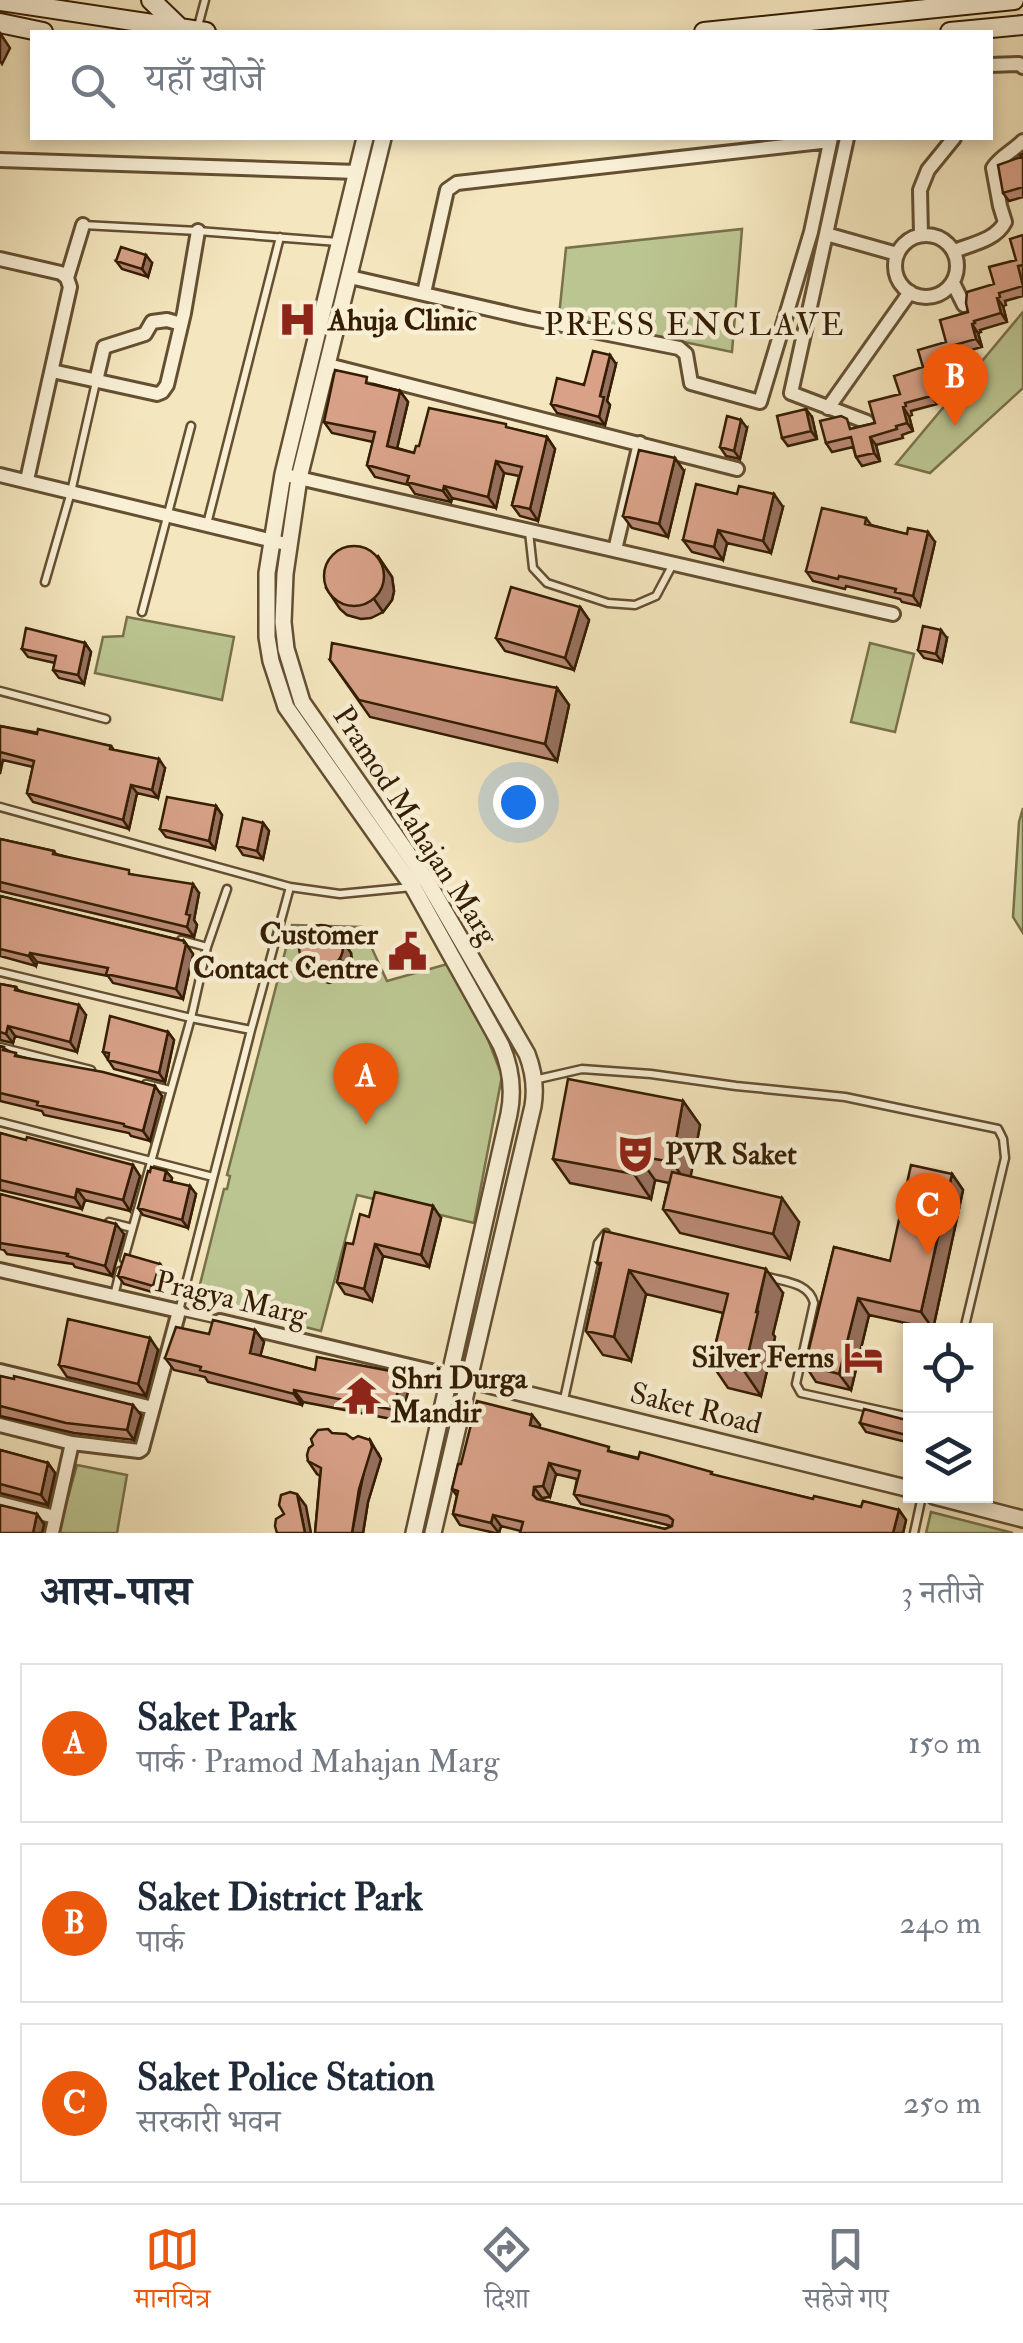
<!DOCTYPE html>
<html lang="hi">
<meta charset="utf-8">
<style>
:root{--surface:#fff;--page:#f6f6f7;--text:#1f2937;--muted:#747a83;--line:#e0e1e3;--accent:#ea580c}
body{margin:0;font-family:"IM FELL Double Pica","Noto Serif Devanagari",serif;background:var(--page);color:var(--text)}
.controls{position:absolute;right:30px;bottom:30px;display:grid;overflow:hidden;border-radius:0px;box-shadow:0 5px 15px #0003}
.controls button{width:90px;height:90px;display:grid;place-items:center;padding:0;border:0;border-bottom:2px solid var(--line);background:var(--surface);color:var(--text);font:50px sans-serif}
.you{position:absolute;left:518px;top:802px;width:35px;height:35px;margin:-25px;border:8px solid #fff;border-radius:50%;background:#1a73e8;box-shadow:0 0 0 15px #1a73e833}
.badge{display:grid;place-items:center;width:65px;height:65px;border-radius:50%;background:var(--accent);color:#fff;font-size:32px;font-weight:700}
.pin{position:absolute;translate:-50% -82px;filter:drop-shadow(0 2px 5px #0008)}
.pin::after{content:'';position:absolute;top:52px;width:35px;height:30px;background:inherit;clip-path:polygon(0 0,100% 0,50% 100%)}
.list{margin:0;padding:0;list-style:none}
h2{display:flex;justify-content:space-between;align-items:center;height:130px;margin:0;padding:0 40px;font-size:42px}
h2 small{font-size:32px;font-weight:400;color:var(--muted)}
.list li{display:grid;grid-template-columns:65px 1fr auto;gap:30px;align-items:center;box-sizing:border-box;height:160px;margin:0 20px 20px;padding:0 20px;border:2px solid var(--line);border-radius:0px}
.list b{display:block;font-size:38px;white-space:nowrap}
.list p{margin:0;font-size:32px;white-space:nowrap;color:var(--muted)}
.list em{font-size:32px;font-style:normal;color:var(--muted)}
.icon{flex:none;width:55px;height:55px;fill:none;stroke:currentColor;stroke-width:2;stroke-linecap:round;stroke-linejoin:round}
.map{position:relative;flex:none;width:1023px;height:1533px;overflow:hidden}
.search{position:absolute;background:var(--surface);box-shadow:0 5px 15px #0003;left:30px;right:30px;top:30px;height:110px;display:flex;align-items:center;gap:25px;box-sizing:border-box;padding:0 35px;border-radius:0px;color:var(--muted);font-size:38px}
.sheet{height:670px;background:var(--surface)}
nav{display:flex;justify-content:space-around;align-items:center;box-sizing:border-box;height:140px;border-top:2px solid var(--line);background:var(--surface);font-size:28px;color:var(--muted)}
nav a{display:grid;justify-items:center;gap:5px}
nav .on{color:var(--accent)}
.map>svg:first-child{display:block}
.green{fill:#bbc591;stroke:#78714a;stroke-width:2.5}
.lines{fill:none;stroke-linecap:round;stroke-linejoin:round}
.service-casing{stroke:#644f31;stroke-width:11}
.minor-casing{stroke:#644f31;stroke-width:18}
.tertiary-casing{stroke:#644f31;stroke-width:20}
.secondary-casing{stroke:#341d02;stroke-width:22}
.service{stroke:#f8efd5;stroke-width:6}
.minor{stroke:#f8efd5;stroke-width:12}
.tertiary{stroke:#f8efd5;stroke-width:15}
.secondary{stroke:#f8efd5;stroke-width:18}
.wall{fill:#ba8a75;stroke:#341d02;stroke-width:2.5;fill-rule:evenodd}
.shaded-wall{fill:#97715f;stroke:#341d02;stroke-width:2.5}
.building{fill:#d8a188;stroke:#341d02;stroke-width:2.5;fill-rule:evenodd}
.labels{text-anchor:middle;stroke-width:9;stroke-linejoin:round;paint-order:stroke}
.poi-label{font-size:30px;font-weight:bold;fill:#341d02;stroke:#f8efd5;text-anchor:start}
.street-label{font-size:30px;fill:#341d02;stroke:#f8efd5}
.neighbourhood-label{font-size:32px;letter-spacing:2.5px;fill:#341d02;stroke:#f8efd5}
</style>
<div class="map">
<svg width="1023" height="1533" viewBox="0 0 1023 1533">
<rect width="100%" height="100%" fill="#f4e6be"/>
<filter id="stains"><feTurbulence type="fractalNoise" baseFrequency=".002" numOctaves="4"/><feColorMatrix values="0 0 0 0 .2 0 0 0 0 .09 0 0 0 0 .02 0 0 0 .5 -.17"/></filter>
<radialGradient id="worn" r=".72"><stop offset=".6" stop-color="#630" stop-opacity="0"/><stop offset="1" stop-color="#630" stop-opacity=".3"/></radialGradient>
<path class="green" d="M742 229 732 352 559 316 566 248Z
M1023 312V388L930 473 896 464Z
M127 617 234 637 222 700 95 673 103 637 123 636Z
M870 643 914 654 895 732 851 722Z
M1023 808V933L1013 917 1019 822Z
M292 925 362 927 387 981 451 963 479 1016 502 1076 474 1223 357 1195 321 1331 196 1300 224 1189H227L230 1176 227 1175Z
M77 1465 127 1475 117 1533H58Z
M931 1512 1013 1533H926Z"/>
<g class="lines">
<defs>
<path id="service" d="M197 30 205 0
M83 225 198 231 338 242
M207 524 280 237
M529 532 533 568 547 583 608 603 635 605 656 596 673 564
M45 582 71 492 96 382
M142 612 191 426
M0 691 106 719
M0 807 290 887 340 894 412 887
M181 940 207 947
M0 972 191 1018 251 1030
M0 1047 91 1070
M534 1080 582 1069 651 1074 736 1086 845 1097 998 1129 1003 1139 1005 1158 964 1330
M146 1084 170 1090
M0 1122 213 1177
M109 1222 132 1228
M124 1259 191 1018 207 947 227 889
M768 1277C786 1282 809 1283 814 1303L796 1384 801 1393 910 1417
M114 1296 120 1271
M219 1320 179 1311 251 1030 290 887
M563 1404 598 1243 606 1233
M914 1533 922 1496"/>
<path id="minor" d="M990 65 1019 64 1023 67
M847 138 826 234 897 254
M0 160 357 172
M826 234 791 393 867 422
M895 266a31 31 0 1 1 62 0a31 31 0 1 1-62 0Z
M921 235 920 190 928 170 954 138
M954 251C972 244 996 240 1005 222L1000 206 993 168C1000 157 1013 151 1023 141
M0 259 61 273 67 278 70 287 27 480
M350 277 528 318 679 348 686 354 691 383 760 402 811 232 831 138
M67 278 83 225
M953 283 964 305
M424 293 447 190 457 183 830 141
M328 365 737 469
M52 371 157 394 162 392 167 385 184 313 198 231
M96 381 104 347 145 334 152 322 167 320 181 324
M828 408 910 292
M0 475 290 545
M290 476 893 614
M615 550 640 443
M0 1270 179 1311 142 1449 139 1451 72 1443 0 1425
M220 1321 469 1380
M0 1371 153 1408
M0 1503 55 1517
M52 1533 72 1443"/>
<path id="tertiary" d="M365 138 283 474 267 573V637L271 661 286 707 413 887 501 1045C511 1068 514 1090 509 1114L414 1533
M383 138 299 478 285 574 283 622 286 649 302 702 427 881 527 1054C534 1072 536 1088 533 1106L433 1533
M469 1380 910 1489
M934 1496 1023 1519"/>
<path id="secondary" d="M151 0 181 29
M0 1 206 32
M0 23 43 32
M704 32 1014 0
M950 32 1023 25"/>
</defs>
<use href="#service" class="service-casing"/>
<use href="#minor" class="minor-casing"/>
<use href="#tertiary" class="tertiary-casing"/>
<use href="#secondary" class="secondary-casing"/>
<use href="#service" class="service"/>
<use href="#minor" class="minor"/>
<use href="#tertiary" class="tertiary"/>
<use href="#secondary" class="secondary"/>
</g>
<path class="wall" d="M1023 154V197L1009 201 1003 193Z
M1023 235V296L1005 301 1006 305 1003 306 1007 322 980 330 981 332 978 333 982 347 957 354 960 362 956 363 960 378 936 385 937 388 933 389 937 404 911 411 912 415 909 416 913 431 902 435 903 438 876 445 880 461 862 466 856 457 853 447 832 452 826 443 854 428 875 423 923 367 946 342 968 312 1016 260Z
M116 261 152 263 148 277 122 269Z
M616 364 607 401 610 405 605 425 557 413 551 404Z
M373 384 400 391 408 402 397 448 414 453 419 446 509 428 547 437 555 449 538 521 520 516 512 505 519 476 504 473 496 508 452 498 451 502 415 494 409 485 375 477 367 465 373 442 332 433 324 422Z
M812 417 817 439 788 446 782 438Z
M747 428 740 459 726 456 720 447Z
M684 471 668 537 632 528 623 516Z
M783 507 771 553 727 543 723 560 692 552 683 540Z
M866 518 871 525 935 542 920 606 902 602 900 599 846 586 845 589 813 581 806 571Z
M378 556 392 577 394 591 392 600 383 612 371 618 361 619 347 615 340 609 326 588Z
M580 607 589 620 574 670 505 651 496 638Z
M947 638 942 662 924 658 918 650Z
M85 643 91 652 84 684 59 678 53 670 55 663 28 657 22 649Z
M330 660 557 688 569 705 557 761 370 717Z
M0 726 111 746 114 750 165 768 158 798 137 793 129 829 33 802 27 793 33 767 3 760 0 774Z
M216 806 222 815 215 849 166 837 160 829Z
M263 823 269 831 263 859 243 855 237 846Z
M0 839 54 851 56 854 199 893 194 920 197 925 194 937 0 891Z
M0 896 184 941 193 954 183 999 113 983 108 976 37 962 36 966 0 956Z
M351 953 352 963 349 971 341 979 329 983 317 979 300 957Z
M0 984 16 987 18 990 86 1015 77 1052 15 1036 13 1043 0 1040Z
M168 1032 174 1040 165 1082 114 1069 103 1052Z
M0 1046 18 1056 162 1096 150 1141 131 1136 129 1133 44 1115 42 1111 0 1101Z
M683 1101 700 1125 690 1177 799 1222 790 1259 680 1233 663 1209 669 1183 655 1180 651 1199 570 1183 553 1159Z
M0 1133 140 1176 130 1211 85 1200 82 1209 0 1190Z
M166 1171 172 1178 171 1182 196 1194 188 1228 143 1215 138 1208Z
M952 1174 963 1190 933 1329 869 1315 851 1390 816 1382 805 1365 834 1247 890 1261Z
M0 1194 124 1234 112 1276 75 1267 73 1264 7 1254 4 1250 0 1249Z
M369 1217 441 1218 429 1267 383 1256 372 1301 345 1294 337 1282 353 1244Z
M597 1263 783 1293 773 1334 775 1337 761 1396 728 1388 711 1363 723 1313 646 1294 631 1361 603 1355 586 1331 600 1266Z
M160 1264 166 1272 159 1294 124 1284 118 1276Z
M255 1330 264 1342 260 1356 315 1370 409 1385 402 1421 303 1402 302 1405 208 1382 205 1377 174 1370 165 1358 209 1334Z
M158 1350 146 1396 67 1377 59 1365Z
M0 1376 141 1415 134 1440 74 1433 0 1416Z
M532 1415 540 1425 539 1428 613 1452 813 1499 861 1507 899 1510 906 1520 903 1533H520L521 1531 501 1526 499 1533H495L460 1525 453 1514 457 1496 452 1489 461 1464ZM556 1474 577 1479 574 1494 581 1504 672 1526 665 1529 541 1500 542 1498 550 1497Z
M910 1421V1443L866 1432 860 1423Z
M353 1439 378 1453 381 1459 368 1502 363 1533H315L320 1476 317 1474 308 1461Z
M0 1450 48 1463 55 1473 48 1505 0 1493Z"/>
<path class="shaded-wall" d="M0 33 10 48 2 64 0 61Z
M146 255 152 263 148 277 142 269Z
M997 298 1003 306 1007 322 1001 313Z
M972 324 978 333 982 347 976 339Z
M610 355 616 364 607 401 610 405 605 425 599 417 600 396Z
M950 355 956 363 960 378 954 369Z
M927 380 933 389 937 404 931 396Z
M400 391 408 402 395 457 387 446Z
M903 407 909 416 913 431 907 423Z
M806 409 812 417 817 439 811 431Z
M741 420 747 428 740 459 734 451Z
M547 437 555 449 538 521 530 509Z
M870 437 876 445 880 461 874 453Z
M675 458 684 471 668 537 659 524Z
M496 461 504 473 496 508 488 497Z
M444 486 452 498 451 502 443 491Z
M774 494 783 507 771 553 763 541Z
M718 530 727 543 723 560 714 547Z
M928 532 935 542 920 606 913 596Z
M383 564 392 577 394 591 392 600 383 612 374 599Z
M580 607 589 620 574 670 565 658Z
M941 630 947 638 942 662 936 654Z
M85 643 91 652 84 684 78 675Z
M557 688 569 705 557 761 545 744Z
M159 759 165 768 158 798 152 790Z
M131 785 137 793 129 829 123 820Z
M216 806 222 815 215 849 209 841Z
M263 823 269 831 263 859 257 851Z
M193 884 199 893 194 920 197 925 194 937 187 927 186 914Z
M337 932 351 953 352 963 349 971 340 959Z
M184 941 193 954 183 999 176 989Z
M30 953 37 962 36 966 29 956Z
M79 1005 86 1015 77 1052 70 1042Z
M8 1026 15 1036 13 1043 6 1034Z
M168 1032 174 1040 165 1082 159 1073Z
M155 1086 162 1096 150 1141 143 1131Z
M683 1101 700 1125 689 1186 672 1162Z
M638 1156 655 1180 651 1199 634 1174Z
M133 1165 140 1176 130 1211 123 1200Z
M166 1171 172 1178 169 1188 164 1180Z
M952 1174 963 1190 933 1329 921 1312Z
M190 1186 196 1194 188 1228 182 1220Z
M77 1189 85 1200 82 1209 75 1198Z
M782 1198 799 1222 790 1259 773 1234Z
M433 1206 441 1218 429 1267 421 1255Z
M116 1224 124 1234 112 1276 105 1266Z
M375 1244 383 1256 372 1301 364 1289Z
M160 1264 166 1272 159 1294 153 1286Z
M766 1269 783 1293 773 1334 775 1337 761 1396 744 1371Z
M629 1270 646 1294 631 1361 614 1337Z
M858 1298 869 1315 851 1390 839 1374Z
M255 1330 264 1342 258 1365 250 1353Z
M150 1338 158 1350 146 1396 138 1384Z
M401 1373 409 1385 402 1421 394 1410Z
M294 1390 303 1402 302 1405 294 1394Z
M133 1405 141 1415 134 1440 127 1430Z
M532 1415 540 1425 537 1436 530 1425Z
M370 1440 381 1459 368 1502 363 1533H352Z
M48 1463 55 1473 48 1505 41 1495Z
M549 1463 556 1474 550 1497 543 1486Z
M534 1487 542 1498 540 1506 533 1495Z
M297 1494 306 1506 311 1533H305Z
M899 1510 906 1520 903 1533H893Z
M37 1514 44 1524 42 1533H33Z
M493 1515 501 1526 499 1533 491 1523Z"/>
<path class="building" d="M1023 154V187L1003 193 998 165 1021 157 1020 155Z
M1023 235V265L1018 266 1023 286 999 293 1000 297 997 298 1001 313 974 321 975 323 972 324 976 339 951 346 954 354 950 355 954 369 930 377 931 379 927 380 931 396 905 403 906 406 903 407 907 423 896 426 897 429 870 437 874 453 856 457 851 437 826 443 820 421 841 416 847 419 850 429 875 423 869 402 900 394 894 376 923 367 918 350 946 342 940 320 968 312 966 303 967 292 994 284 989 267 1016 260 1010 239Z
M121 247 146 255 142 269 116 261Z
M593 351 610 355 600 396 604 397 599 417 551 404 557 378 584 385Z
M335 370 367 377 366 383 400 391 387 446 414 453 416 446H419L429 408 506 424V427L547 437 530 509 512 505 522 467 496 461 488 497 444 486 443 491 407 482 409 476 367 465 375 432 324 422Z
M806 409 811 431 782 438 777 416Z
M727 416 741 420 734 451 720 447Z
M639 450 675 458 659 524 623 516Z
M696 484 737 494 739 486 774 494 763 541 718 530 714 547 683 540Z
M822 508 866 518 865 524 907 534 908 528 928 532 913 596 895 592 896 589 839 576 838 579 806 571Z
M324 576a30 30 0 1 1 60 0a30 30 0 1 1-60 0Z
M511 587 580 607 565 658 496 638Z
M923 626 941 630 936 654 918 650Z
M26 628 85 643 78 675 53 670 56 656 22 649Z
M332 643 557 688 545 744 359 700 330 660Z
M0 726 37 734 38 729 111 746 110 749 159 759 152 790 131 785 123 820 27 793 34 761 0 752Z
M167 797 216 806 209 841 160 829Z
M243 818 263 823 257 851 237 846Z
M0 839 54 851 53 854 129 870V874L193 884 186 914 190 915 187 927 0 882Z
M0 896 184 941V943L186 944 176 989 106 974 108 968 30 953 29 956 0 949Z
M299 947a22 22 0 1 1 44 0a22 22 0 1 1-44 0Z
M0 984 16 987 15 990 79 1005 70 1042 8 1026 6 1034 0 1032Z
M110 1016 168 1032 159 1073 108 1060 109 1053 103 1052Z
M0 1046 4 1047 3 1050 16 1053 15 1056 103 1072 155 1086 143 1131 124 1126V1124L37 1105 38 1102 0 1093Z
M568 1079 683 1101 672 1162 638 1156 634 1174 553 1159Z
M0 1133 26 1140 27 1137 133 1165 123 1200 77 1189 75 1198 0 1180Z
M911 1165 952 1174 921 1312 858 1298 839 1374 805 1365 834 1247 890 1261Z
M151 1167 166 1171 164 1180 190 1186 182 1220 138 1208 148 1171 150 1172Z
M672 1172 782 1198 773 1234 663 1209Z
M375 1192 433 1206 421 1255 375 1244 364 1289 337 1282 346 1243 353 1244 360 1214 369 1217Z
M0 1194 116 1224 105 1266 67 1256 68 1254 0 1243Z
M604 1231 766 1269 756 1312H758L744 1371 711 1363 728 1294 629 1270 614 1337 586 1331 601 1263H597Z
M125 1254 160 1264 153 1286 118 1276Z
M68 1319 150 1338 138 1384 59 1365Z
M213 1320 255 1330 250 1353 315 1370 317 1357 401 1373 394 1410 294 1390V1394L200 1370 201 1367 165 1358 176 1327 209 1334Z
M0 1376 14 1379V1376L133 1405 127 1430 66 1423 0 1406Z
M477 1401 532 1415 530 1425 609 1447 608 1451 638 1459 640 1452 712 1472 711 1474 813 1499 814 1496 861 1507 863 1501 899 1510 893 1533H520L523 1522 493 1515 491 1523 453 1514 458 1491 452 1489 458 1464H461ZM549 1463 580 1471 574 1494 668 1516 673 1520 672 1526 665 1529 537 1499 533 1495 534 1487 543 1486Z
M864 1409 910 1421V1436L860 1423Z
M328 1429 332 1433 346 1434 353 1439 358 1436 370 1440 372 1447 359 1489 352 1533H315L321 1468 308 1461 307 1455 309 1448 313 1445 311 1439 318 1430Z
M0 1450 48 1463 41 1495 0 1484Z
M290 1492 297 1494 305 1533H277L275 1526 276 1519 284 1514 279 1505 281 1495Z
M0 1505 37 1514 33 1533H0Z"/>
<defs>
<symbol id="hospital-bare" viewBox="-9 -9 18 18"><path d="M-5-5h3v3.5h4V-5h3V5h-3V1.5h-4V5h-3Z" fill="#8f2418" stroke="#f8efd5" stroke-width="2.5" paint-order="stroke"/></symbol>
<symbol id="civic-bare" viewBox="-9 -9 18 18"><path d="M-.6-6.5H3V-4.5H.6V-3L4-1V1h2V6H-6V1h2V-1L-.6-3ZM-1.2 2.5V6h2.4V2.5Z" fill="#8f2418" stroke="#f8efd5" stroke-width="2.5" paint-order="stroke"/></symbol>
<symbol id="theatre-bare" viewBox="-9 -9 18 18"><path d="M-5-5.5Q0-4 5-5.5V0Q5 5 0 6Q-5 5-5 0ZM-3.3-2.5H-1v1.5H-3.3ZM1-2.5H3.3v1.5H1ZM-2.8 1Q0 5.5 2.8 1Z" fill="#8f2418" stroke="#f8efd5" stroke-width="2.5" paint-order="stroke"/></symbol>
<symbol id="hotel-bare" viewBox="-9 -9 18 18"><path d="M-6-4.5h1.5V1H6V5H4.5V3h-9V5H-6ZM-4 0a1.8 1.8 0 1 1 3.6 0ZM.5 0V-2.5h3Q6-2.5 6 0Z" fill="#8f2418" stroke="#f8efd5" stroke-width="2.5" paint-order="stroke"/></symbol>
<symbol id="temple-bare" viewBox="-9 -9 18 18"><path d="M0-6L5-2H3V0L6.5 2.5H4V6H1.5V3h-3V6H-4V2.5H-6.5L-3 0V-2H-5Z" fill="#8f2418" stroke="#f8efd5" stroke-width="2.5" paint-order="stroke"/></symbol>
</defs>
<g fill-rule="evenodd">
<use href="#hospital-bare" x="270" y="292" width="55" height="55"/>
<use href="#civic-bare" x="380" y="924" width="55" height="55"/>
<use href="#theatre-bare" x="608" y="1126" width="55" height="55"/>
<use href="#hotel-bare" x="836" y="1330" width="55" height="55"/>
<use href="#temple-bare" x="334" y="1368" width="55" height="55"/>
</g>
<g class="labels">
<g class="poi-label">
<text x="328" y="330">Ahuja Clinic</text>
<text x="378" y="944" text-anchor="end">Customer<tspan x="378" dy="34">Contact Centre</tspan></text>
<text x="665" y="1164">PVR Saket</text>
<text x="834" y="1367" text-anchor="end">Silver Ferns</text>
<text x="391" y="1388">Shri Durga<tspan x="391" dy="34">Mandir</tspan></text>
</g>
<g class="street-label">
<text transform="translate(416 825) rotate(57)" y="10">Pramod Mahajan Marg</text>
<text transform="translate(231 1298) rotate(13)" y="10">Pragya Marg</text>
<text transform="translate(696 1408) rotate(14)" y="10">Saket Road</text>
</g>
<g class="neighbourhood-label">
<text x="695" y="335">PRESS ENCLAVE</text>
</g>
</g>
<rect width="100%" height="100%" filter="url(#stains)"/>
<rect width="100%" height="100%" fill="url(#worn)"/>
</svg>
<div class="controls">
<button><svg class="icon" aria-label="locate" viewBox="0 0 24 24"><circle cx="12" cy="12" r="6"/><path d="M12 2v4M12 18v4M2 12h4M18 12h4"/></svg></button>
<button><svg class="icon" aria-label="layers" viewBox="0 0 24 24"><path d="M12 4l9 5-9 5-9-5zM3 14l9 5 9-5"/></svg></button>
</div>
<div class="you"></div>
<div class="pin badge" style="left:366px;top:1125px">A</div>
<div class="pin badge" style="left:955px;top:426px">B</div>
<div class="pin badge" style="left:928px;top:1255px">C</div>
<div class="search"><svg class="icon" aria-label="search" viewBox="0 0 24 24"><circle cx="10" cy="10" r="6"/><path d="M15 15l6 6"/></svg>यहाँ खोजें</div>
</div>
<section class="sheet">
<h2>आस-पास<small>3 नतीजे</small></h2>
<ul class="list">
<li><span class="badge">A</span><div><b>Saket Park</b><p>पार्क · Pramod Mahajan Marg</p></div><em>150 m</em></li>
<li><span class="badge">B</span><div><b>Saket District Park</b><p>पार्क</p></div><em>240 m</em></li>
<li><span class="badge">C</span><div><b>Saket Police Station</b><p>सरकारी भवन</p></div><em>250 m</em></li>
</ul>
</section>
<nav>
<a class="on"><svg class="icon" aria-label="map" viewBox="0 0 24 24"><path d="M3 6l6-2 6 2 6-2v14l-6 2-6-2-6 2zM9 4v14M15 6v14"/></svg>मानचित्र</a>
<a><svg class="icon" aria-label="directions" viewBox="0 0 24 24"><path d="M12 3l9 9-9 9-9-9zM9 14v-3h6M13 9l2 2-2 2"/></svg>दिशा</a>
<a><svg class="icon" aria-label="saved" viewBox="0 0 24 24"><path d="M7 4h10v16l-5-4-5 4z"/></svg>सहेजे गए</a>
</nav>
